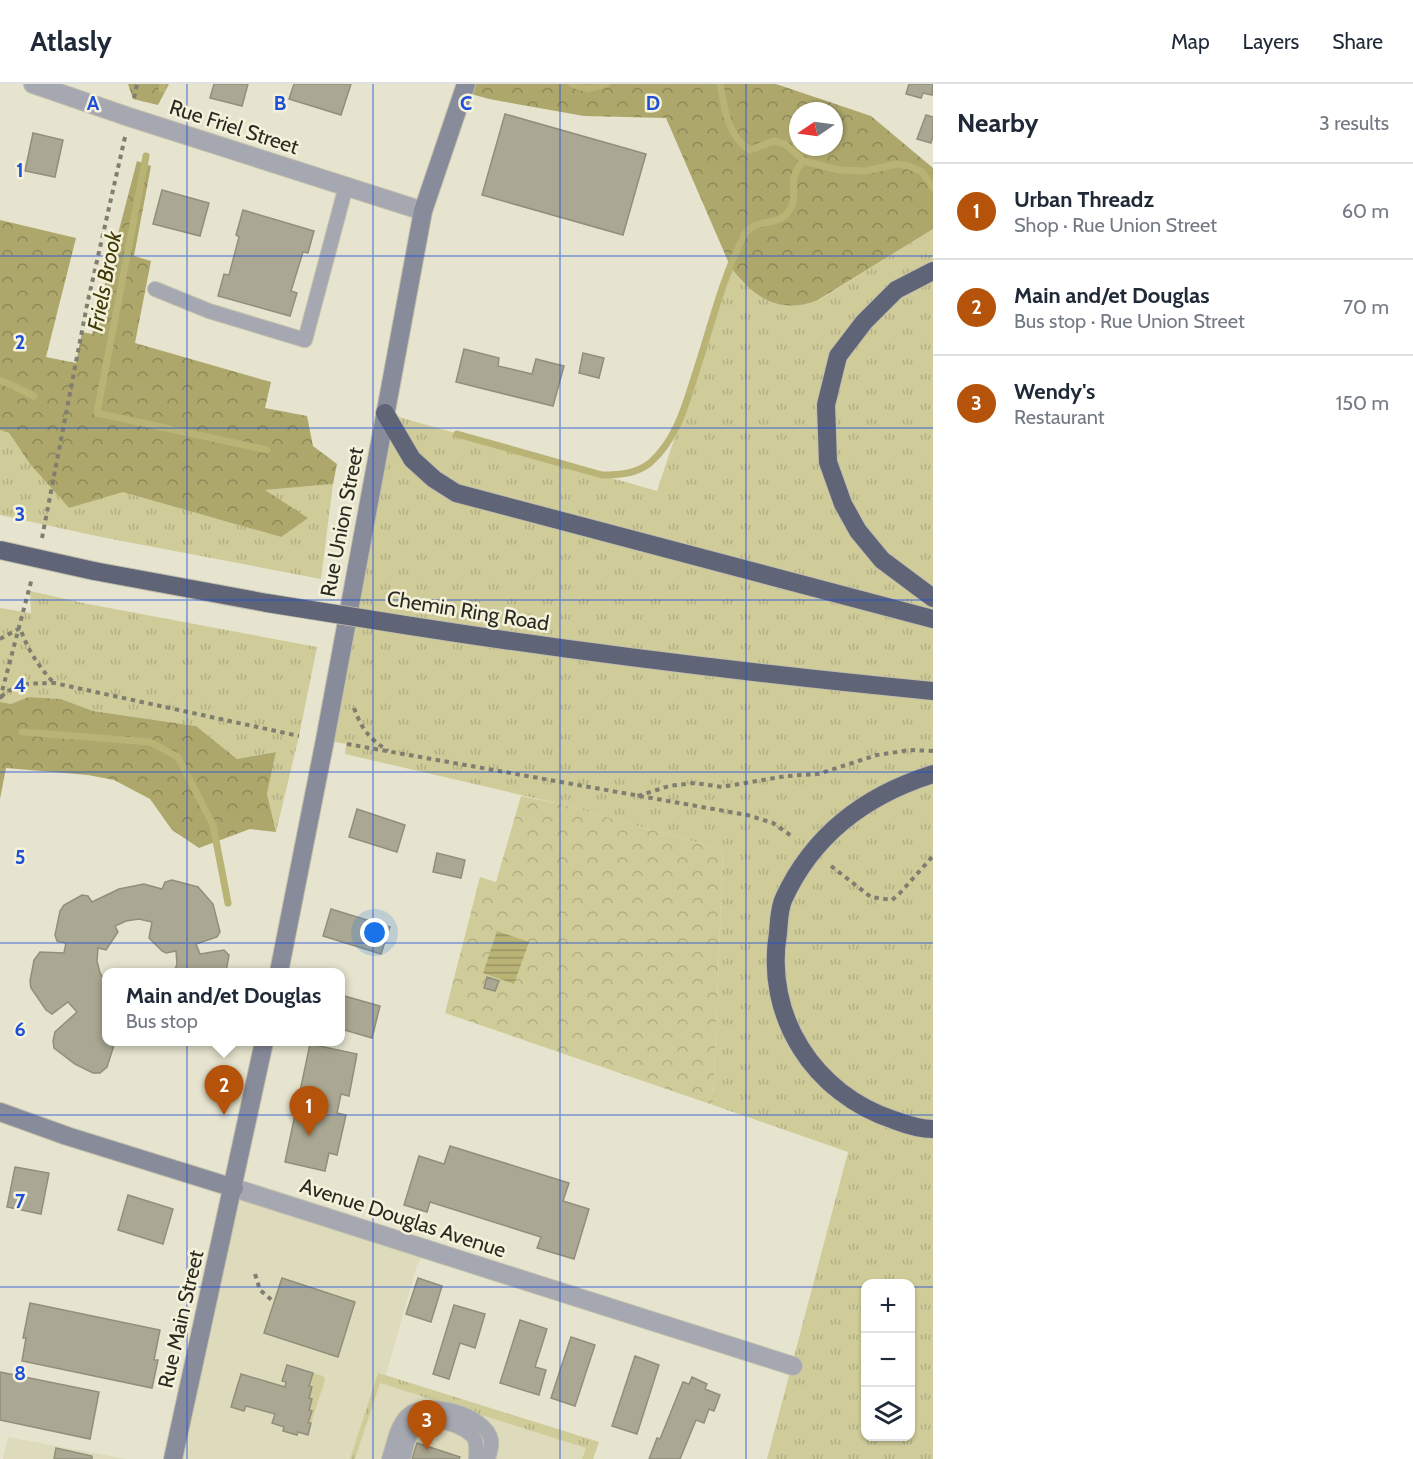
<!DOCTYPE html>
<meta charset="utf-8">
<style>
:root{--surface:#fff;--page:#f2f2f3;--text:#1f2937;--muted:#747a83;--line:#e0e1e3;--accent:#b45309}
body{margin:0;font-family:Cabin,sans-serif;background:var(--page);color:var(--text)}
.controls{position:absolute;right:18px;bottom:18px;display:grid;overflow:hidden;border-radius:12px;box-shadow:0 2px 4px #0004}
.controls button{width:54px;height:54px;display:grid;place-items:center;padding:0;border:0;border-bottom:2px solid var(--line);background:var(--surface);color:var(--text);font:30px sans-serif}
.compass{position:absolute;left:789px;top:18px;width:54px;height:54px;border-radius:50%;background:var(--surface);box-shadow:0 2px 4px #0004;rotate:257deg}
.you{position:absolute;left:375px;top:849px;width:21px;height:21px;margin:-15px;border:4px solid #fff;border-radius:50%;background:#1a73e8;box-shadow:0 0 0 9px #1a73e833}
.badge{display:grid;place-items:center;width:39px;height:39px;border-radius:50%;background:var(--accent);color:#fff;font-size:20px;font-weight:700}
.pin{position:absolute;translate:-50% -50px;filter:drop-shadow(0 2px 3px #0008)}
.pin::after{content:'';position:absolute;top:32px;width:21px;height:18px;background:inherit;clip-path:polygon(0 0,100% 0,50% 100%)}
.popup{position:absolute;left:102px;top:884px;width:243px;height:78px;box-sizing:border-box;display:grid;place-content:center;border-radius:12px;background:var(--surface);filter:drop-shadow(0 2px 4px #0005);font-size:20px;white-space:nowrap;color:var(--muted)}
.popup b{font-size:22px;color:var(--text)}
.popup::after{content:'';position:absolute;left:50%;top:100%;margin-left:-12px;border:12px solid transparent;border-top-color:var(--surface)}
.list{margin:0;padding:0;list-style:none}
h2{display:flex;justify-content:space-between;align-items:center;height:78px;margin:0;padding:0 24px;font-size:26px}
h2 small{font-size:20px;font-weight:400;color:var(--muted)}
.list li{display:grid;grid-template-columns:39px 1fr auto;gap:18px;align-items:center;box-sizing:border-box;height:96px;padding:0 24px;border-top:2px solid var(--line)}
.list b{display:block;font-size:22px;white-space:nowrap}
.list p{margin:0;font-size:20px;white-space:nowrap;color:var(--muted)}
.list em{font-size:20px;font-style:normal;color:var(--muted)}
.icon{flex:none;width:33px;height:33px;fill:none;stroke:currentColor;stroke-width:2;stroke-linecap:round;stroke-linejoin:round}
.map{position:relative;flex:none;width:933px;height:1375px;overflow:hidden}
header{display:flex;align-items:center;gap:36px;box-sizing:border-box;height:84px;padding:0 30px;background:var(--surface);border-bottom:2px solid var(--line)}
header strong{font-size:28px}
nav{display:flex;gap:33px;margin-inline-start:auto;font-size:21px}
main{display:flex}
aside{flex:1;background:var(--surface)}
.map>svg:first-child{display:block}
.built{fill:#dedbbd}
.grass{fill:url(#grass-tufts);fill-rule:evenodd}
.forest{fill:url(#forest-crowns);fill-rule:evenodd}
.park{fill:url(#park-crowns)}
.garden{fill:#d0cc9a}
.water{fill:url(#water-rules)}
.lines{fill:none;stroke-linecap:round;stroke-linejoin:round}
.stream{stroke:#b9b376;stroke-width:7}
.building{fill:#aaa892;stroke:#918f7a;stroke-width:1.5}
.lane-casing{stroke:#c1bfac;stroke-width:16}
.street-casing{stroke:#c1bfac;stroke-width:20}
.secondary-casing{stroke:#c1bfac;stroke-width:20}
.highway-casing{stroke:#c1bfac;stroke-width:20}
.path{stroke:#7f7e70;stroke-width:4;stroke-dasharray:4.5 4.5;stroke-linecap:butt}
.lane{stroke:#a6a8b1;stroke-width:14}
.street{stroke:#a6a8b1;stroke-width:18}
.secondary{stroke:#888b99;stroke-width:18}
.highway{stroke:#606477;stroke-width:18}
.highway-bridge-casing{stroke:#c1bfac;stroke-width:20;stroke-linecap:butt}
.highway-bridge{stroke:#606477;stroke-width:18}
.grid{fill:none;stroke:#1d4ed8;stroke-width:1.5;stroke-opacity:0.55}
.labels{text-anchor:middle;stroke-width:5;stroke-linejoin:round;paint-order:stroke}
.street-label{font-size:21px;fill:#2b2a22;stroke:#f4f2db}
.water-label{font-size:22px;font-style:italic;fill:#403b09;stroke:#f4f2db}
.grid-label{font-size:20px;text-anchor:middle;font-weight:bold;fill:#1d4ed8;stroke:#f4f2db;stroke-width:5;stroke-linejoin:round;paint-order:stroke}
</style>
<header>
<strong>Atlasly</strong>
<nav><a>Map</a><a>Layers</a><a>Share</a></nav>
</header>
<main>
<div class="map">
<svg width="933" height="1375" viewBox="0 0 933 1375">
<defs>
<pattern id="grass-tufts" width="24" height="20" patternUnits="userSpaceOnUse" patternTransform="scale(1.5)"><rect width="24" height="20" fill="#d0cc9a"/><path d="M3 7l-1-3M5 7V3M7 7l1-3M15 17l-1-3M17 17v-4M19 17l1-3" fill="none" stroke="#b3af84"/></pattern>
<pattern id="forest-crowns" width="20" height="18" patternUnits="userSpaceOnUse" patternTransform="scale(1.5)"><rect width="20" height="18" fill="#ada76b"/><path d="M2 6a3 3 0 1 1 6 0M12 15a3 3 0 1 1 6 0" fill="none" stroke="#8d8858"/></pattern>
<pattern id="park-crowns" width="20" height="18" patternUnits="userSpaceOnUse" patternTransform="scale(1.5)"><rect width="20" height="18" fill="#d0cc9a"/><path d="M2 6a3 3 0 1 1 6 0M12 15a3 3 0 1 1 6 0" fill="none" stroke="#b3af84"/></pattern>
<pattern id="water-rules" width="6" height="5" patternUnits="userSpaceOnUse" patternTransform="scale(1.5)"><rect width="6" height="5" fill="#b9b376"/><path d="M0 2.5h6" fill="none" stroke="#979260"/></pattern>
</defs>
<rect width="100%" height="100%" fill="#e6e4ce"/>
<path class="built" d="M234 1104 427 1165 417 1181 386 1291 599 1358 593 1375H173Z
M8 1353 127 1375H3Z"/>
<path class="grass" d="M933 145V1375H767L848 1068 713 1021 723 766 560 720 345 670 346 660 325 656 385 329 657 407 731 184 744 200 819 216ZM866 1200H910V1352H866Z
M0 346 9 349 30 380 69 424 123 407 281 453 264 406 333 400 321 495 101 453 0 431Z
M30 507 88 520 317 563 299 652 276 748 267 710 276 668 237 675 196 642 93 627 61 615 28 613 11 620 0 618V524L31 529Z
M378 1289 599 1358 593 1375H582L586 1364 380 1299 355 1375H350Z"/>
<path class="forest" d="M128 0H169L158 21 133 15Z
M466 0H776L871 32 933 84V145L818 216C779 231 755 214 731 184L666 34 584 32 489 15 464 8ZM798 27H834V63H798Z
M137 77 151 82 134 172 151 177 135 259 271 298 265 324 307 332 313 362 337 380 333 400 265 406 308 434 281 453 123 408 69 424 30 380 9 349 0 346V136L76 154 46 273 76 279 82 248 92 250Z
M28 613 61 615 93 627 196 642 237 675 276 668 267 710 276 748 250 745 199 764 172 746 150 715 114 696 88 691 6 684 0 715V618L11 620Z"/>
<path class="park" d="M521 712 560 720 723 766 713 1021 445 929 480 793 496 798Z"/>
<path class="garden" d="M313 1289 323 1292 325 1296 311 1339H308L311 1327 309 1326 312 1315 309 1314 312 1303 309 1302Z"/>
<path class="water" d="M497 847 529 858 514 900 483 889Z"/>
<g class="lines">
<path class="stream" d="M572 0 587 5 606 0
M720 0C724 24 728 53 750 66L774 57 785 60 804 77 839 86 865 87 897 80 909 82 922 88 933 104
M162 5 163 0
M146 72 97 329 267 366
M0 296 34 312
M457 350 602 391C619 391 636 390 650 379 676 356 685 323 695 291 710 246 722 195 743 153 754 132 778 144 789 127 801 110 784 96 804 77
M22 648 150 658 178 673 213 741 228 819"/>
</g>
<path class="building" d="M214 0H248L242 22 210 14Z
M294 0H351L341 31 289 15Z
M909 0H933L932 11 923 9 921 14 906 10Z
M505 30 646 70 623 151 482 111Z
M926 31 933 33V52L931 59 917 55Z
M33 49 63 56 55 93 25 87Z
M162 106 209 119 200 152 153 140Z
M243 126 314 147 308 169 303 168 291 207 297 209 290 232 218 212 224 190 229 191 239 153 236 151Z
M464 265 499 274 498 282 532 290 536 275 564 282 553 322 456 298Z
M583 269 604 274 599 294 579 289Z
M357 725 405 741 397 768 349 753Z
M437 769 465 776 461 794 433 788Z
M172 796 198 803 213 820 220 848 217 853 196 860 200 870 224 866 229 871 226 888H174L177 880 176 867 166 869 162 867 149 854 152 838 139 835 126 837 115 842 118 848 106 866 98 864 97 877 100 889 107 900V958H138H115L107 983 100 989H93L75 980 54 964 53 957 55 948 77 928 68 918 52 930 46 926 31 904 30 897 34 876 40 868 64 869 66 859 57 857 55 851 60 827 64 821 82 811 88 812 92 818 119 805 144 800 162 805 165 798Z
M331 825 390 843 381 870 323 852Z
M487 893 499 897 495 907 484 904Z
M341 911 380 922 372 954 341 945Z
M310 960 357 970 349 1012 341 1010 337 1029 346 1031 337 1071 329 1069 325 1087 285 1078Z
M450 1062 569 1099 563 1117 589 1125 574 1175 537 1164 541 1153 430 1118 427 1128 404 1121 419 1072 444 1080Z
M15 1083 49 1089 41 1130 7 1123Z
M128 1111 173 1125 163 1160 118 1146Z
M282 1194 355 1218 338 1273 264 1249Z
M282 1194 355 1218 338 1273 264 1249Z
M418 1194 442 1202 431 1238 406 1230Z
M30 1219 160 1246 154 1276H158L152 1304 22 1277 26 1254H23Z
M454 1221 485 1230 475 1264 460 1259 449 1295 433 1290Z
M520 1236 547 1245 535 1283 546 1286 539 1311 500 1299Z
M571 1253 595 1261 575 1322 551 1314Z
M635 1272 659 1281 637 1350 612 1342Z
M287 1281 313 1289 309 1302 312 1303 309 1314 312 1315 309 1326 312 1327 308 1339H311L308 1351 298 1348 297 1351 283 1347 284 1343 272 1339 275 1330 246 1322 244 1327 231 1323 241 1290 285 1303 286 1298 282 1297Z
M0 1288 99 1308 90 1355 0 1336Z
M692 1293 707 1300 705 1305 720 1311 714 1327 709 1325 704 1339 696 1336 680 1375H649L657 1354 660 1355 683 1298 689 1300Z
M417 1359 460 1373 459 1375H412Z
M56 1364 92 1372V1375H54Z"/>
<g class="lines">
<defs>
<path id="lane" d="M155 205 209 227 305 256 346 102
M389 1375C394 1361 396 1343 407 1332 425 1313 486 1330 491 1356 492 1363 490 1369 488 1375
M403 1375C406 1365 408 1348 417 1341 429 1330 469 1342 475 1356 477 1362 476 1369 476 1375"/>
<path id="street" d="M33 0 129 33 423 127
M234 1104 793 1282"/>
<path id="secondary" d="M279 888 325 656 423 127 466 0
M0 1028 67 1052 234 1104
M173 1375 264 958"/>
<path id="highway" d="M933 187 896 206 864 238 838 272 826 321 828 378 843 420 858 447 882 476 933 514
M385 329 412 375 434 395 456 409 933 535
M94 487 267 519
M411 542C584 569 758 590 933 607
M933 690C866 711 814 749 784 814 779 824 779 838 778 849 764 932 814 1010 894 1036 907 1041 919 1045 933 1045"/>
</defs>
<use href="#lane" class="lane-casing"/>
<use href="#street" class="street-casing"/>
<use href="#secondary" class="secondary-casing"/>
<use href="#highway" class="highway-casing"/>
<path class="path" d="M134 14 137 0
M42 454 87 221 125 53
M0 555 20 544C28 566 38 582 54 599
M1 613C18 597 32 600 54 599L299 652
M0 615 32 494
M354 624C362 646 369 654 388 667
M347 660 747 731 773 739 793 753
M638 712 669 702 695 699 722 703 787 692 818 690 877 671 910 666 933 667
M831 782 871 813 892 816 900 809 933 772
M255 1190 260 1206 274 1218"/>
<use href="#lane" class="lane"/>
<use href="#street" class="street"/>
<use href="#secondary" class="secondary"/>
<use href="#highway" class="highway"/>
<defs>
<path id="highway-bridge" d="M0 466 94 487
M267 519 411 542"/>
</defs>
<use href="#highway-bridge" class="highway-bridge-casing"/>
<use href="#highway-bridge" class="highway-bridge"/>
</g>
<path class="grid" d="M187 0V1375M373 0V1375M560 0V1375M746 0V1375M0 172H933M0 344H933M0 516H933M0 688H933M0 859H933M0 1031H933M0 1203H866M910 1203H933"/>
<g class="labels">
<g class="street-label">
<text transform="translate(234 43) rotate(18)" y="7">Rue Friel Street</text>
<text transform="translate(342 438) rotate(-79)" y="7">Rue Union Street</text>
<text transform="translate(468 527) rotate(9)" y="7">Chemin Ring Road</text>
<text transform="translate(403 1134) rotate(18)" y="7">Avenue Douglas Avenue</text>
<text transform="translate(181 1235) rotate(-77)" y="7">Rue Main Street</text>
</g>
<g class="water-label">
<text transform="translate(104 197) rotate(-79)" y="8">Friels Brook</text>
</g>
</g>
<g class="grid-label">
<text x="93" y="26">A</text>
<text x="280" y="26">B</text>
<text x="466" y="26">C</text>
<text x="653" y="26">D</text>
<text x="20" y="93">1</text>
<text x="20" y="265">2</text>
<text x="20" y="437">3</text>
<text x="20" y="608">4</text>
<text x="20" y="780">5</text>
<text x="20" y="952">6</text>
<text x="20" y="1124">7</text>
<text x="20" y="1296">8</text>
</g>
</svg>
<div class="controls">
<button>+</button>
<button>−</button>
<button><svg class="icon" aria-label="layers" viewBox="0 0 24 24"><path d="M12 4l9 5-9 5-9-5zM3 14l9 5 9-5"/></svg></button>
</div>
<svg class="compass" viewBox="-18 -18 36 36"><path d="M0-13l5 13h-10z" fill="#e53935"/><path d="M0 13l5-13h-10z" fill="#747a83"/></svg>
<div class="you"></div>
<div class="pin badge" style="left:309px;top:1052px">1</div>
<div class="pin badge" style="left:224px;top:1031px">2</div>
<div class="popup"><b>Main and/et Douglas</b>Bus stop</div>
<div class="pin badge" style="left:427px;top:1366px">3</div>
</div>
<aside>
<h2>Nearby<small>3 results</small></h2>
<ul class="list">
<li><span class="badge">1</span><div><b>Urban Threadz</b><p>Shop · Rue Union Street</p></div><em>60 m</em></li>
<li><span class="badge">2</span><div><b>Main and/et Douglas</b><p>Bus stop · Rue Union Street</p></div><em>70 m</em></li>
<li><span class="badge">3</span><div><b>Wendy's</b><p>Restaurant</p></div><em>150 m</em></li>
</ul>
</aside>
</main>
